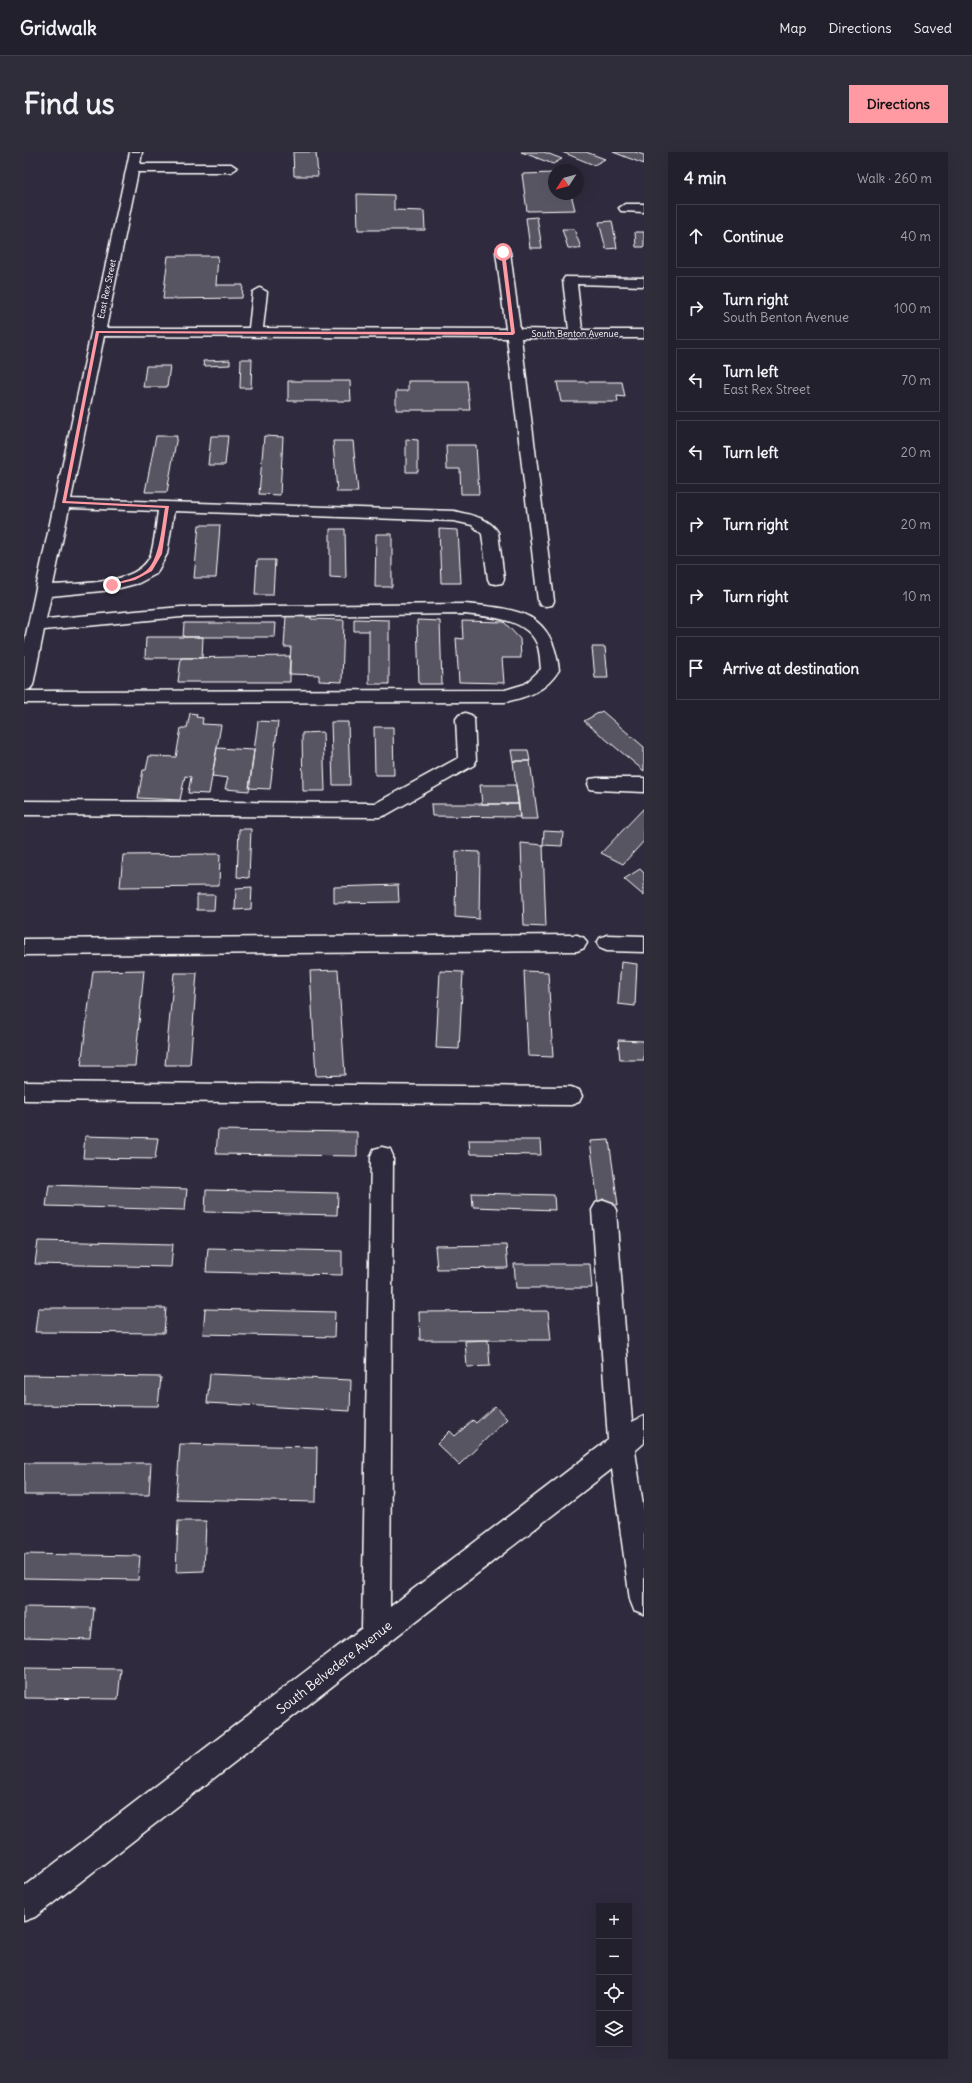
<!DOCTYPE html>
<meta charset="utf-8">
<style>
:root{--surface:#23202e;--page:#2f2d3a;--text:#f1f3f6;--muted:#a3a3aa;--line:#403e4a;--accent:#ff9aa2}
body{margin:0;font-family:Delius,sans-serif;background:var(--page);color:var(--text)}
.controls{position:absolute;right:12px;bottom:12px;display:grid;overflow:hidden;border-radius:0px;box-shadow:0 4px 16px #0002}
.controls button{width:36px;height:36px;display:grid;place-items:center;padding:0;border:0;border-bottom:1px solid var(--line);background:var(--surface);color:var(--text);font:20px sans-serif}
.compass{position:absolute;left:524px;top:12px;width:36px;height:36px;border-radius:50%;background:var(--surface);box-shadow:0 4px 16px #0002;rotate:234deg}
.stop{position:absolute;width:12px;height:12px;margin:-9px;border:3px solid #ff9aa2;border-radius:50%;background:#fff}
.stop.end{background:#ff9aa2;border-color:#fff;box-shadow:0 1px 4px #0008}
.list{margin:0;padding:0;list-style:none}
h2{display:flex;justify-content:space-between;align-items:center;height:52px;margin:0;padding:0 16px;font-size:17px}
h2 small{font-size:13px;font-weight:400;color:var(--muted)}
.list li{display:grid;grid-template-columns:26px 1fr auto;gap:12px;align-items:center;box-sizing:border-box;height:64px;margin:0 8px 8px;padding:0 8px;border:1px solid var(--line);border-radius:0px}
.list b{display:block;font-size:15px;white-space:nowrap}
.list p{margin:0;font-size:13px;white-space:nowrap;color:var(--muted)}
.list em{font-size:13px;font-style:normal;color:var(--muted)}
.icon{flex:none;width:22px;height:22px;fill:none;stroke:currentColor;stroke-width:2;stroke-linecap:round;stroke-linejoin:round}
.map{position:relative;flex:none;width:620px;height:1907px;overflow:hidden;border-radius:0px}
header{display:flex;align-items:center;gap:24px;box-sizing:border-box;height:56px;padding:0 20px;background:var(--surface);border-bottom:1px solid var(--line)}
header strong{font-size:19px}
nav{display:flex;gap:22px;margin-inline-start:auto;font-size:14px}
.intro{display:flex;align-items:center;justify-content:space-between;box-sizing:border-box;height:96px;padding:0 24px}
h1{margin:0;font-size:28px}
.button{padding:10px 18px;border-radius:0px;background:var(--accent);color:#111;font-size:14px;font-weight:700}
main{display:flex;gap:24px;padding:0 24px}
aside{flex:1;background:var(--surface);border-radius:0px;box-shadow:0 4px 16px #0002}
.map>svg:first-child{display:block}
.building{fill:#595564;stroke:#fff}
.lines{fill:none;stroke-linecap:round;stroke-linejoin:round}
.minor-casing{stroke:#fff;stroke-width:3}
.minor{fill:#2f2a3d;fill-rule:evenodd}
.route{fill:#ff9aa2}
.labels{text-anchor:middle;stroke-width:3;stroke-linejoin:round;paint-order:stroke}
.far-street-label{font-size:9px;fill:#fff;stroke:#2f2a3d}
.near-street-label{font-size:13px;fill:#fff;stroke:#2f2a3d}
</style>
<header>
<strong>Gridwalk</strong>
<nav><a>Map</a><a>Directions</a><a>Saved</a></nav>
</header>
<div class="intro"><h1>Find us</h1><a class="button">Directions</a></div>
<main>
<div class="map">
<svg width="620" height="1907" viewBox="0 0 620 1907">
<rect width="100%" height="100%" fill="#2f2a3d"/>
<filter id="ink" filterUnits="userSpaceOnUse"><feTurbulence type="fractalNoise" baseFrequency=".025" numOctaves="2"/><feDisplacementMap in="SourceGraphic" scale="8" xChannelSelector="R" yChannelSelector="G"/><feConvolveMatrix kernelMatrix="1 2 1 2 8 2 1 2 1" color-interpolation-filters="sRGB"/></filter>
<g filter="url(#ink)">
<path class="building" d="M269 0H292L294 24H270Z
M497 0H520L538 7 529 12Z
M538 0H562L581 7 570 13Z
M589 0H611L620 3V12Z
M530 21V42H547L551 58 503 59 498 22Z
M333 42 370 43V58L400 59 401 78H334Z
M513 65 518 96H506L502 66Z
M588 69 593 96 582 97 575 70Z
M538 77H550L557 96H544Z
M611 80H620V95H612Z
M144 104H194L192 133H219L218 146 139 147Z
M217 207H228L227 236H216Z
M206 208V213L180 214 179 209Z
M122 214H146L143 235H119Z
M264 229H326L327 249H264Z
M384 229H443L446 258H372V239H384Z
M533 230H598L601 245 593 244 594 250H537Z
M132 284H153L143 340H121Z
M187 284H204L201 313H184Z
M240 284 259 285 256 343 235 342Z
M382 287 394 288V320H382Z
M309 289H329L334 340H313Z
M422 293H452L455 342H437L436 317H423Z
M175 373H196L192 426H170Z
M306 377H321L322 426 306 425Z
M415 377 434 378 437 431H417Z
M352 382H368V435H351Z
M233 408H251L249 443H231Z
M262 464 287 465V467L320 468 318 530 295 529V523L265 522 267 495H260Z
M330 467 365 468V532H345V479H330Z
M393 468 416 469 418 532H395Z
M438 469 480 470 496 487 497 506H478L480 531 435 530 432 486 439 487Z
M160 471H252L251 485H159Z
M122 485H179L178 506H121Z
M568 495H581L584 526H571Z
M266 504V530H154L157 506Z
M578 559 620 595V619L560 569Z
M166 561 173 562 172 565 179 566 178 572 197 573 185 642 164 641 167 625 161 624 156 648 114 646 119 618H122L125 604 152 605 157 576H163Z
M234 569 254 570 246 637 225 636Z
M307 570H324L326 633H309Z
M350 575H369L370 623H351Z
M299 580 301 639H279L278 581Z
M193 596 230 598 225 639 201 637 204 626 188 624Z
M487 598H504L506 609H489Z
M489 609H506L514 667H496Z
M456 633H492L495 652H458Z
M407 652H495L496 665 408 664Z
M620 656V689L599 712 577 701Z
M215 677H227L225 726 213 725Z
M520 679 539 680 538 694 519 693Z
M497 691 519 693 522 775 500 774Z
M432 699 456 700 455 767 431 765Z
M196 702 195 734 96 735 99 703Z
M616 717 620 721V744L600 727Z
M374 733 375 750 310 751V735Z
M228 735 227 757 211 758 212 736Z
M173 743H191L190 758H173Z
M597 810 613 812 611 854 594 852Z
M120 818 111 914H57L69 819Z
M314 818 321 923 292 924 286 819Z
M416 819 439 820 435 897 412 896Z
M500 819 524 820 529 905 504 904Z
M150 821H173L166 913H141Z
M594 888 620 889V908H596Z
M194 978 333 980V1004L192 1002Z
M61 984 134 986 131 1007 59 1006Z
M445 988H516L517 1003 446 1002Z
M585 988 594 1053 574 1052 566 989Z
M25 1033 163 1037 161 1058 22 1054Z
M182 1038 314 1041 313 1063 181 1060Z
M448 1041 530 1043 531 1058 449 1055Z
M14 1089 149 1092 147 1115 11 1112Z
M482 1093 484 1116 413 1117 411 1094Z
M184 1096 318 1099V1123L182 1120Z
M490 1112H566L568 1136H492Z
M14 1156H142L140 1181 11 1180Z
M181 1157 311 1160 310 1185 179 1182Z
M524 1159 527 1188H396L395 1160Z
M464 1188 466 1214 443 1215 441 1189Z
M186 1222 327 1228 326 1259 183 1251Z
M0 1223 137 1225 134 1254 0 1253Z
M471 1254 483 1267 435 1313 413 1292 426 1279 431 1284 449 1268 452 1271Z
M156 1292 293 1295 292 1350 152 1347Z
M0 1311H127L125 1343H0Z
M154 1369H182L180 1419 152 1420Z
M0 1402 116 1404 114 1428 0 1426Z
M0 1455 70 1456 67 1488 0 1486Z
M0 1516 97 1517 94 1547 0 1546Z"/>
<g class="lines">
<defs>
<path id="minor" d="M106 0H118L116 12H207L213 16 207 20H114L82 176H225L229 140 236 136 243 140 239 176 482 177 472 100 479 96 486 100 496 177 545 178 539 128 541 125 620 126V134L553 132 558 178H620V186H497L530 449 528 453 522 454 516 453 514 449 483 186 80 184 47 347 430 359C446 363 464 365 474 380L480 427 478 431 472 432 466 431 464 427 458 382 448 373 430 369 150 359 143 402 132 422 115 431 88 438 27 444 22 467 157 455 441 452C492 457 528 458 535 518 522 539 504 545 481 550L0 551V539L481 538 501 532 517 517C516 509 516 500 513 492 502 466 466 465 441 462L157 465 20 478 9 533 6 537 0 539V492ZM45 356 134 359C132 373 131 388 127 402 116 433 57 431 29 433Z
M601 52H620V60L597 59 595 56Z
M441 561 447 563 450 567 452 609 450 613 362 663 355 665 0 663V649L352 651 434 606 432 567 435 563Z
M573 626H620V640L573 638 566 637 564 632 566 627Z
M553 783 560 786 563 791 560 796 553 799 0 803V787Z
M583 783 620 784V800L583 799 576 796 573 791 576 786Z
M0 930 547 935 555 938 558 944 555 950 547 953 0 948Z
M358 995 366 997 369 1004 366 1455 584 1288 568 1058 572 1051 580 1048 588 1051 592 1058 608 1270 620 1264V1291L611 1299 620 1360V1462L610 1458 606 1448 588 1317 11 1765 0 1769V1735L338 1476 347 1004 350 997Z"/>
</defs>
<use href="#minor" class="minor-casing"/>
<use href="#minor" class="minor"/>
</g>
</g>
<path class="route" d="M479 99 481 100 491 181 489 183 75 181 42 349 145 354 138 402 128 419 111 428 86 434V432C98 429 114 426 123 418 136 406 138 372 141 356L38 351 72 179 487 180 477 100Z"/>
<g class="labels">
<g class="far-street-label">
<text transform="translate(83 137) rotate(-78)" y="3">East Rex Street</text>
<text x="551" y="185">South Benton Avenue</text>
</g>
<g class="near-street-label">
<text transform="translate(310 1515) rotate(-38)" y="5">South Belvedere Avenue</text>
</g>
</g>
</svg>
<div class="controls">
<button>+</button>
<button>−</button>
<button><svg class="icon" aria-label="locate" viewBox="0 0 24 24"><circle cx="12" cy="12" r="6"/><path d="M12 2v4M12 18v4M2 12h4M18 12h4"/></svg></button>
<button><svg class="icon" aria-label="layers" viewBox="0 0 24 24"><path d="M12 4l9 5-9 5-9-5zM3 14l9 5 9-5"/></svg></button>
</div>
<svg class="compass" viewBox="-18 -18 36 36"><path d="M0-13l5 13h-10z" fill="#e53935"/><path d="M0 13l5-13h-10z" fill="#a3a3aa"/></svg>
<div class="stop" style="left:479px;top:100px"></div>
<div class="stop end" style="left:88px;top:433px"></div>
</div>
<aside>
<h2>4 min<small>Walk · 260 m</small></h2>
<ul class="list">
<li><svg class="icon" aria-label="ahead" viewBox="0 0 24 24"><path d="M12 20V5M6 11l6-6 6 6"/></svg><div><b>Continue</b></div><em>40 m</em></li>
<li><svg class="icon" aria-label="right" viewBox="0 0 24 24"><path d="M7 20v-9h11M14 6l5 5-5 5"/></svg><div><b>Turn right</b><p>South Benton Avenue</p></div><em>100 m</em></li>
<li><svg class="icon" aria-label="left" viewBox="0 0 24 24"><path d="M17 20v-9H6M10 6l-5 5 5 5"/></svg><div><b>Turn left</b><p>East Rex Street</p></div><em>70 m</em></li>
<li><svg class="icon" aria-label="left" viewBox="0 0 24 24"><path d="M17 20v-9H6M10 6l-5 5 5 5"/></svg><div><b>Turn left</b></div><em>20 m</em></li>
<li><svg class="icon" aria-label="right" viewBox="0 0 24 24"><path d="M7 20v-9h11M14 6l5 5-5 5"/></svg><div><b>Turn right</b></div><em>20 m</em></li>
<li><svg class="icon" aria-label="right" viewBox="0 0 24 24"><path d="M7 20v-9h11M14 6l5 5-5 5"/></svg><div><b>Turn right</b></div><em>10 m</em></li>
<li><svg class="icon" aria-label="arrive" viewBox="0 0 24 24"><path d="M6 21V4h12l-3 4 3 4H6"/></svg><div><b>Arrive at destination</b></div></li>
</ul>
</aside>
</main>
